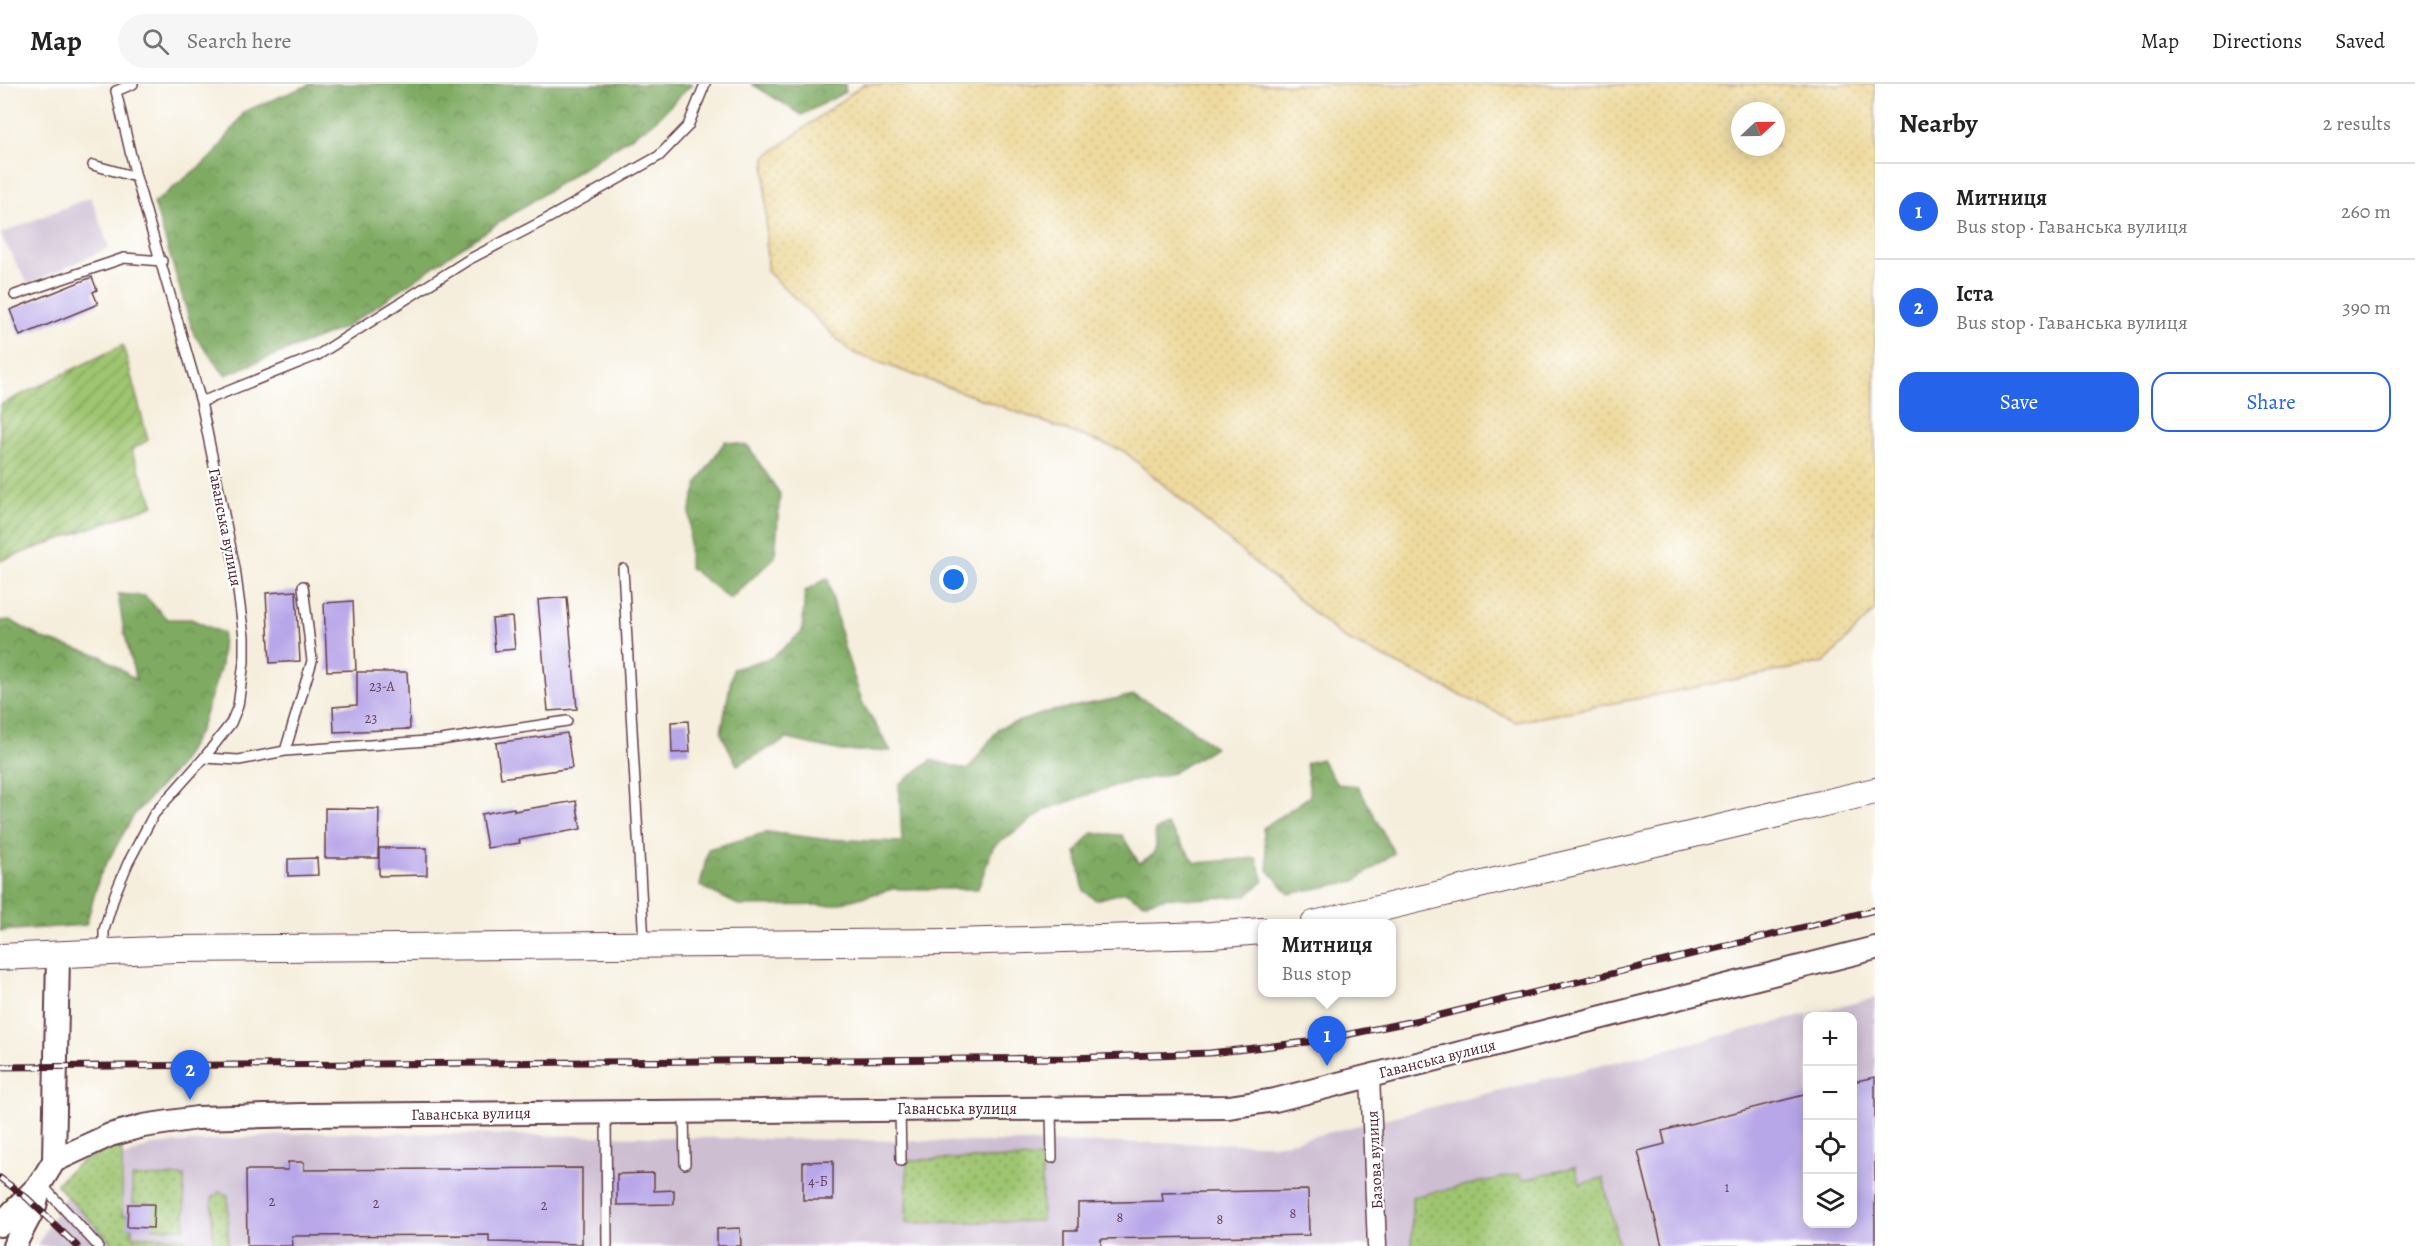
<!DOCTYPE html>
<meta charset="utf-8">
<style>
:root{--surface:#fff;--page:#f6f6f6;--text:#222;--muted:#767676;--line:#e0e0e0;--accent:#2563eb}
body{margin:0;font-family:Alegreya,serif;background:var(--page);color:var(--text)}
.controls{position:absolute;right:18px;bottom:18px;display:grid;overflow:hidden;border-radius:12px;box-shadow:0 3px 15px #0003}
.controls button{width:54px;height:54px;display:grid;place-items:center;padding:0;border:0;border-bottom:2px solid var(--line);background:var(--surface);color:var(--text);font:30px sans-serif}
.compass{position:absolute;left:1731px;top:18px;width:54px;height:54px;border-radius:50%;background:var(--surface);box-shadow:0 3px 15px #0003;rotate:68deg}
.you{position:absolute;left:954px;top:496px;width:21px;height:21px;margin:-15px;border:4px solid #fff;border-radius:50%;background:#1a73e8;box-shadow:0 0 0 9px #1a73e833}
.badge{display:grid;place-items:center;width:39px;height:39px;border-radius:50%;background:var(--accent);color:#fff;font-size:20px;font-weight:700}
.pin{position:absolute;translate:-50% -50px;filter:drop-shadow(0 2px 3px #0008)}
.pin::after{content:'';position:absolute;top:32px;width:21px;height:18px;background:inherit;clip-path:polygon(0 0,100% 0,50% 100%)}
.popup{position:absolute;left:1258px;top:835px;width:138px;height:78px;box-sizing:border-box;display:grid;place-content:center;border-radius:12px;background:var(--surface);filter:drop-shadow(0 2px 4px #0005);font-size:20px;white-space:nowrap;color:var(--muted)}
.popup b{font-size:22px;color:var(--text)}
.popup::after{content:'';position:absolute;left:50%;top:100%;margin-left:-12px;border:12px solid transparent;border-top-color:var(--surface)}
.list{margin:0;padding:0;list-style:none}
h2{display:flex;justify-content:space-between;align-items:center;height:78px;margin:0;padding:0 24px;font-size:26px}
h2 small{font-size:20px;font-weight:400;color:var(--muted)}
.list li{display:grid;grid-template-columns:39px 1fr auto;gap:18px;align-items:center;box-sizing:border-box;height:96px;padding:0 24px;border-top:2px solid var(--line)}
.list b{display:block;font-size:22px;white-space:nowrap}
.list p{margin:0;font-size:20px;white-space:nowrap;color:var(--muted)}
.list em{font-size:20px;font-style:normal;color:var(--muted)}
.actions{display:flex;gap:12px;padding:18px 24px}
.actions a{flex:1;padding:14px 0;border:2px solid var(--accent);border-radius:18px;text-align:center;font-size:21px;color:var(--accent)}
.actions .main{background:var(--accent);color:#fff}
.icon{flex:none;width:33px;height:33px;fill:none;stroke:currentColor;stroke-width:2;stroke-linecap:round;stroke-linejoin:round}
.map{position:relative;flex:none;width:1875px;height:1162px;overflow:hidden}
header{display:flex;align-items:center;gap:36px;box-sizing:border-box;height:84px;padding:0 30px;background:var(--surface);border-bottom:2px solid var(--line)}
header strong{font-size:28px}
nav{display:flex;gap:33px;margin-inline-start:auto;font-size:21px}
.search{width:420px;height:54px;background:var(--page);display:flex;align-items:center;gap:15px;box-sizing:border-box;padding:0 21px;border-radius:33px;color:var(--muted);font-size:22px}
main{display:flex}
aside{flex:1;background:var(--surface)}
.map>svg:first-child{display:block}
.industrial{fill:#cdbed2;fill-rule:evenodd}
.grass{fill:url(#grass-dots);stroke:#74724e;stroke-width:1.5}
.forest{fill:url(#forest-crowns);stroke:#646446;stroke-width:1.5}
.sand{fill:url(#sand-dots);stroke:#9c7c64;stroke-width:1.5;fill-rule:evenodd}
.garden{fill:url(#garden-furrows);stroke:#74724e;stroke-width:1.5}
.building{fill:#b7a6e8}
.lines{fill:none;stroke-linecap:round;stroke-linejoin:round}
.service-casing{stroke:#643e46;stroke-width:12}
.minor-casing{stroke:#643e46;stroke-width:21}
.tertiary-casing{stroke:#643e46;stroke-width:26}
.secondary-casing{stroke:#643e46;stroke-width:28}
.service{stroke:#fff;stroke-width:9}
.minor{stroke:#fff;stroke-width:18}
.tertiary{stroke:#fff;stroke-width:22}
.secondary{stroke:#fff;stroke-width:26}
.rail-casing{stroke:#4a1f2b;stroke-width:7}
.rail{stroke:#fff;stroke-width:4.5;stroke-dasharray:14;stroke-linecap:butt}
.labels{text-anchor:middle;stroke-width:4.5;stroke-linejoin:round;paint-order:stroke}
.number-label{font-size:14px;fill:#65415a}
.street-label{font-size:16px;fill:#4a1f2b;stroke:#fff}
</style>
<header>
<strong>Map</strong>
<div class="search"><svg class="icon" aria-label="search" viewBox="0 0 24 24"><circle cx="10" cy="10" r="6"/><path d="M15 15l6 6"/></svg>Search here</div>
<nav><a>Map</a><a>Directions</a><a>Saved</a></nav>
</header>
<main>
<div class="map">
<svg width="1875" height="1162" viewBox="0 0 1875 1162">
<defs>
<pattern id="grass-dots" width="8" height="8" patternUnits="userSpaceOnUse" patternTransform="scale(1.5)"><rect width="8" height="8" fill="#9ec570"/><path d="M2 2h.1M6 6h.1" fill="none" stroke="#839f5c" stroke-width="1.8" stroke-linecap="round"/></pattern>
<pattern id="forest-crowns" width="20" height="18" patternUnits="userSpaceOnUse" patternTransform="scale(1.5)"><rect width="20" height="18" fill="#7eaa62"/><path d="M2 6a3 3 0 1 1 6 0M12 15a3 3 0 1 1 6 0" fill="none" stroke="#698a51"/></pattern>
<pattern id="sand-dots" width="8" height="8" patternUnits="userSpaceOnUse" patternTransform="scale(1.5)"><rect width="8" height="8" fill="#eeda9e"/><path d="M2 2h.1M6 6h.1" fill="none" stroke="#cebb88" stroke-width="1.8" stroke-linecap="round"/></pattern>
<pattern id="garden-furrows" width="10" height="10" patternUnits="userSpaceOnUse" patternTransform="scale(1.5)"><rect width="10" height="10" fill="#9ec570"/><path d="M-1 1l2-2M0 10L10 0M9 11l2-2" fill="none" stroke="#839f5c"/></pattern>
</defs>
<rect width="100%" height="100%" fill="#fff"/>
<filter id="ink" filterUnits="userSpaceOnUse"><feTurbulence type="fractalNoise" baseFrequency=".0167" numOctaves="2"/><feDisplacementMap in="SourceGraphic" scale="12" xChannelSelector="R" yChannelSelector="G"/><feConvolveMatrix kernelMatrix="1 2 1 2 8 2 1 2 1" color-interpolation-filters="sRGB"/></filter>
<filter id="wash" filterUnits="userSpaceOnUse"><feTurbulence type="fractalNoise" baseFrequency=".008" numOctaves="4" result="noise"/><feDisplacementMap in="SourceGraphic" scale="24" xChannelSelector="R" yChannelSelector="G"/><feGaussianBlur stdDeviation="1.35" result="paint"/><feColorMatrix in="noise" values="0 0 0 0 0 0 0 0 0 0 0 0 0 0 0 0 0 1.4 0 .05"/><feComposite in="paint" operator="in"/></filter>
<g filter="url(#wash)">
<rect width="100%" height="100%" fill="#f5eedc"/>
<path class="industrial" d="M91 113 109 164 28 200 0 150Z
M1875 914V1162H37L74 1096 151 1061 320 1048 982 1058 1282 1060ZM1808 932H1852V1140H1808Z"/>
<path class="grass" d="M116 1062 122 1067V1131H128V1143H132V1152L185 1154V1162H123L126 1159 124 1157 119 1162H115L58 1103 57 1099C77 1079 88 1071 116 1062Z
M1042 1074V1137L906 1139 907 1076Z
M1575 1083 1580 1100 1603 1094 1619 1162H1412V1113L1518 1090 1523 1096Z
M184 1092 185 1144H153V1120H133L132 1093Z
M219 1108 228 1111V1162H213L212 1114Z"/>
<path class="forest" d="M311 0H692L654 38 459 165 346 243 225 291 194 251 154 119 215 70 245 27Z
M752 0H845V8L802 31Z
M725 357 748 362 780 410 775 473 730 515 689 483 690 425 698 398Z
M828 494 844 563 863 620 891 667H842L787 655 737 681 721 649 733 585 773 573 802 548 805 507Z
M118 510 145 512 167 535H191L223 549 221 582 200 646 179 682 134 731 100 791 86 841 0 847V537L10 536 43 555 101 572 136 596 124 547Z
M1134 611 1167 627 1215 663 1173 689 1117 701 1047 725 993 763 978 805H893L833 821 740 822 700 802 708 765 768 748 822 755 902 758 899 700 932 676 968 686 999 644 1047 628Z
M1321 675 1337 700 1358 702 1394 769 1355 797 1289 810 1268 786 1263 744 1310 712 1306 679Z
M1167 741 1196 779 1256 774 1264 797 1246 812 1196 815 1167 813 1143 819 1125 808 1096 816 1084 807 1076 768 1092 749 1122 751 1139 779 1153 771 1156 762 1155 746Z"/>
<path class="sand" d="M864 0H1875V526L1825 578 1516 638 1342 553 1124 367 851 268 767 187 765 73ZM1740 27H1776V63H1740Z"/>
<path class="garden" d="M123 261 148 356 131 366 154 421 0 477V321Z"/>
<g id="blocks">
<path class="building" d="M92 193 97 206 93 208 98 220 20 252 10 226Z
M296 507 300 577 270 579 266 509Z
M567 513 577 625 548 627 538 516Z
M353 517 356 586 327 587 324 519Z
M512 533 515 565 495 567 492 535Z
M357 588H407L410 645 334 648 333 623 357 621Z
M688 637 690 668 672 669 671 638Z
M567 649 572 684 501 694 496 659Z
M576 717 581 745 519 756 520 759 487 764 481 730 514 724V727Z
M325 724 379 725 378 774H325Z
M379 764H427V791L379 792Z
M317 774 318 791 288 792V775Z
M1875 993V1162H1662L1638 1067 1665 1060 1662 1047 1808 1010V1140H1852V998Z
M833 1077V1116H803V1078Z
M288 1078H304V1086L582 1084V1160L489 1158V1151L292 1152 293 1162H247L246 1086H288Z
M654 1089V1107L674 1106V1120L617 1121V1090Z
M1308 1106 1309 1151 1101 1155V1162H1064V1146H1078V1119L1163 1117 1162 1109Z
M128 1120H154L153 1144 127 1143Z
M740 1144 741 1162H717V1145Z"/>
</g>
</g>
<g filter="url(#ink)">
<use href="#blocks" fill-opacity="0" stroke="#643e46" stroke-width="1.5"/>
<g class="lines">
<defs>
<path id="service" d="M93 81 136 93
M15 211 124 174 162 177
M201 318 318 271 468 176 545 136 659 72 688 42 705 0
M623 485 644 859
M285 667 312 577 303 502
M204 674 239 676 285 667 441 656 567 637
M104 866V846L115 810 128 779 154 730 204 674 231 639 238 622 244 578V553L235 484 201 318 136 93 116 7 133 0
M900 1025 901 1077
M1051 1026 1052 1074
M684 1028 685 1080
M606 1030 607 1161
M43 1102 98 1162"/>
<path id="minor" d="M1370 991 1377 1162"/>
<path id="tertiary" d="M54 1077 58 872
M0 1141 40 1100 54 1077 110 1051 143 1042 197 1034 303 1031 1229 1023 1275 1016 1875 864
M14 1162 35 1122 39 1107"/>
<path id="secondary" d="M1314 840 1875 707
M0 873 177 865 950 858 1211 851 1262 847"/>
</defs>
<use href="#service" class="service-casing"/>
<use href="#minor" class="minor-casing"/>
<use href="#tertiary" class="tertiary-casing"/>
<use href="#secondary" class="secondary-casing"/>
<use href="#service" class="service"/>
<use href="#minor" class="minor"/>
<use href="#tertiary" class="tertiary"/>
<use href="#secondary" class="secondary"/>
<defs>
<path id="rail" d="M0 983 1070 974 1210 969 1316 957 1424 935 1875 826
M0 1094 27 1114 77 1162"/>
</defs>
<use href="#rail" class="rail-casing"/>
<use href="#rail" class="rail"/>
</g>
</g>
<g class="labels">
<g class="number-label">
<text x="382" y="607">23-А</text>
<text x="371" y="639">23</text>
<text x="818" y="1102">4-Б</text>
<text x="1727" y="1108">1</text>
<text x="272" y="1122">2</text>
<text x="376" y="1124">2</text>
<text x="544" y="1126">2</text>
<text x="1293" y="1134">8</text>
<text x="1120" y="1138">8</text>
<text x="1220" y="1140">8</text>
</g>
<g class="street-label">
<text transform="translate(226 443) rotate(79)" y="6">Гаванська вулиця</text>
<text transform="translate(1437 974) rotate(-14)" y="6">Гаванська вулиця</text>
<text x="957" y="1030">Гаванська вулиця</text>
<text transform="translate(471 1029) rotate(-1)" y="6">Гаванська вулиця</text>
<text transform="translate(1374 1076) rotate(-93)" y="6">Базова вулиця</text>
</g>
</g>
</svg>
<div class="controls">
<button>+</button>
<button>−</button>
<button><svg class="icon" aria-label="locate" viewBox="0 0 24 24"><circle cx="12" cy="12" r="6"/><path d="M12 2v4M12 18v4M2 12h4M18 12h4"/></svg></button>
<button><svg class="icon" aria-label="layers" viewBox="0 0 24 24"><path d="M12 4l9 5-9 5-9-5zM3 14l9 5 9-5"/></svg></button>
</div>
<svg class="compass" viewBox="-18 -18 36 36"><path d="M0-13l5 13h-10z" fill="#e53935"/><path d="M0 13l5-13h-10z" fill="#767676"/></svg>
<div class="you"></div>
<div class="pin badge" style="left:1327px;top:982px">1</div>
<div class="popup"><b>Митниця</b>Bus stop</div>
<div class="pin badge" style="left:190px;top:1016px">2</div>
</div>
<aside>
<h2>Nearby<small>2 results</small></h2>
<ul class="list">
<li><span class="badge">1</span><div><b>Митниця</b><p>Bus stop · Гаванська вулиця</p></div><em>260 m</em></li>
<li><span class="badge">2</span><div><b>Іста</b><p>Bus stop · Гаванська вулиця</p></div><em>390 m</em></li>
</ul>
<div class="actions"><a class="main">Save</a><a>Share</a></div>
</aside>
</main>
